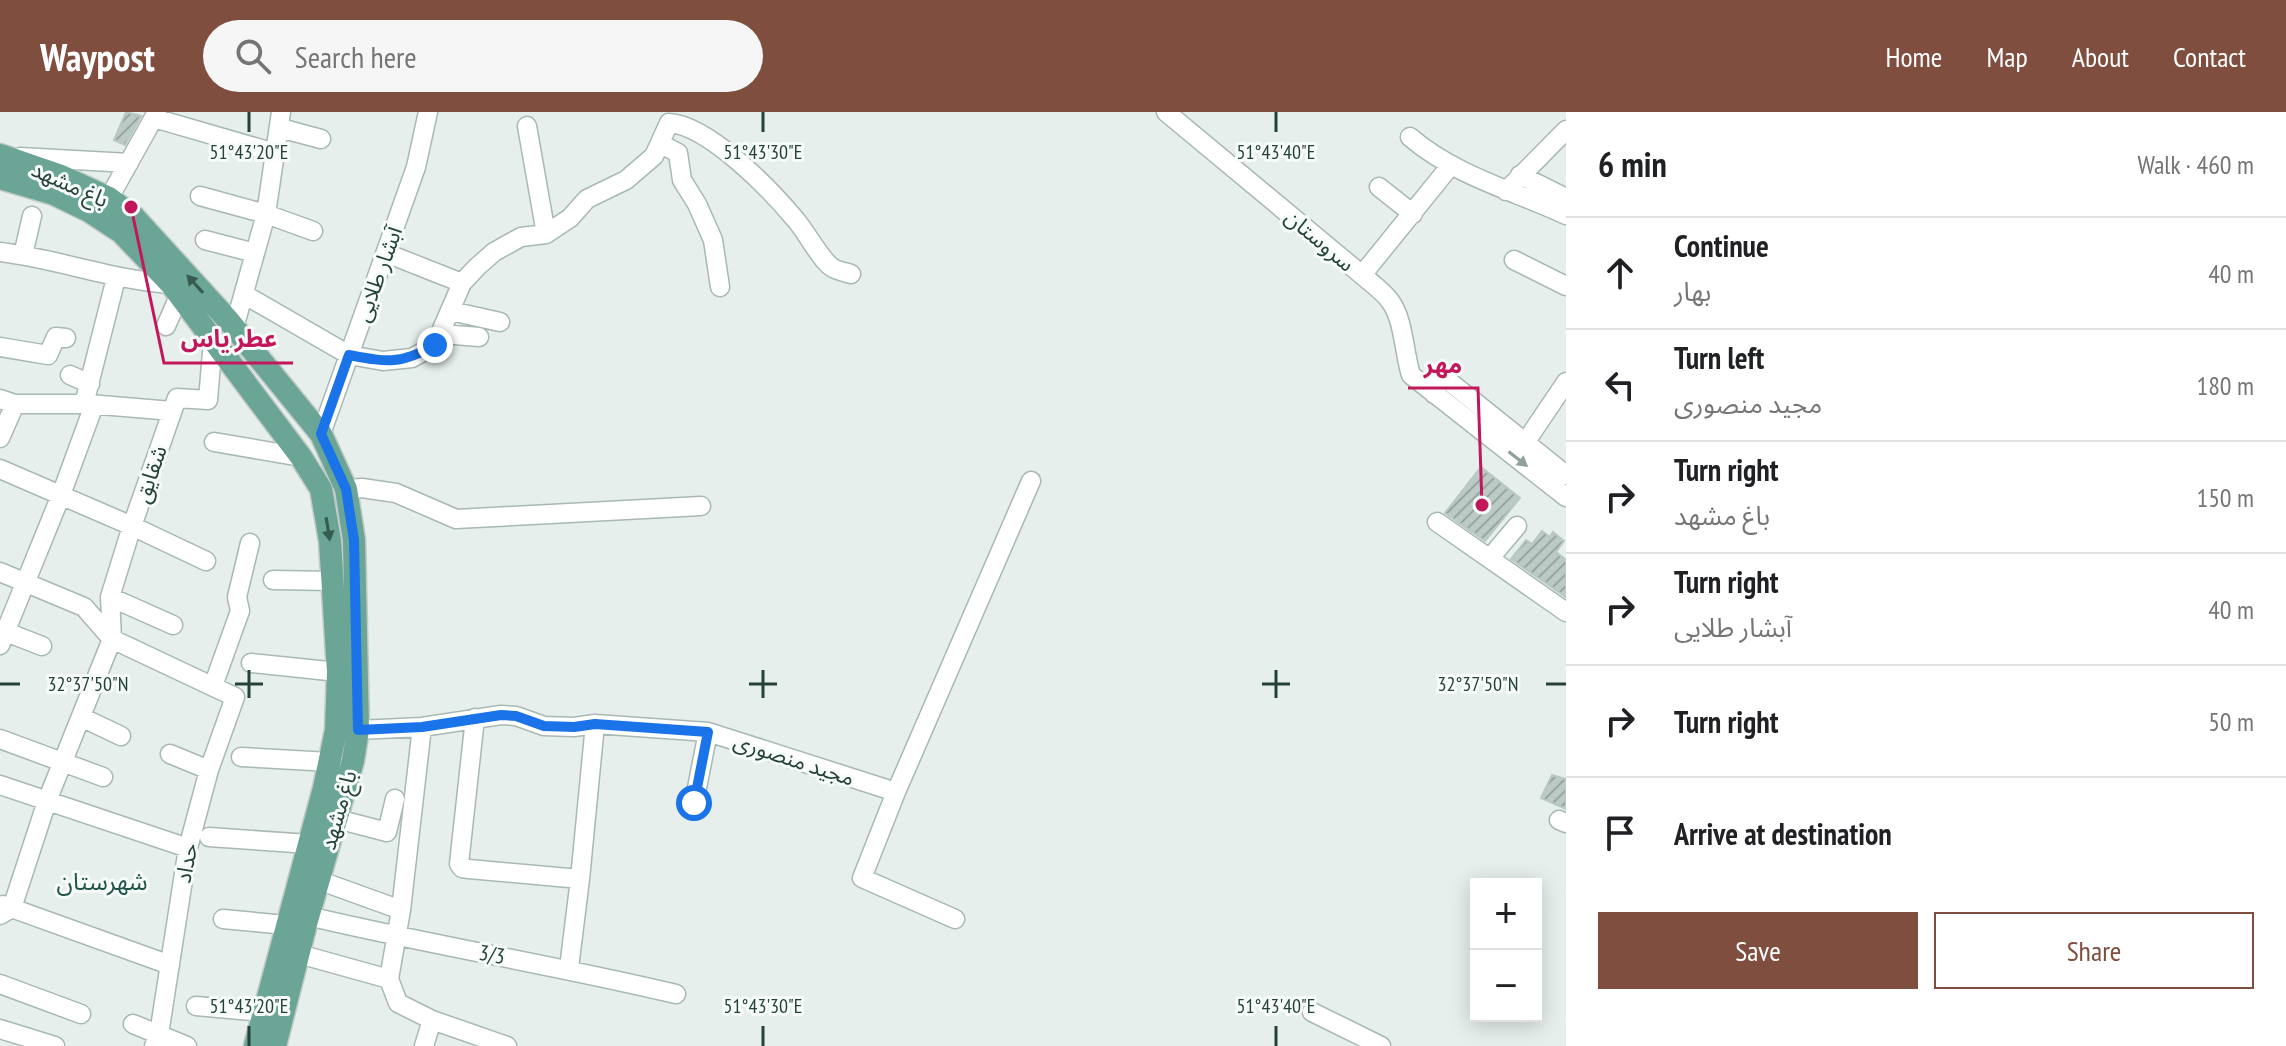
<!DOCTYPE html>
<meta charset="utf-8">
<style>
:root{--surface:#fff;--page:#f6f6f6;--text:#202124;--muted:#757577;--line:#e0e0e0;--accent:#7f4e3f}
body{margin:0;font-family:"PT Sans Narrow","Noto Sans Arabic",sans-serif;background:var(--page);color:var(--text)}
.controls{position:absolute;right:24px;bottom:24px;display:grid;overflow:hidden;border-radius:0px;box-shadow:0 4px 20px #0003}
.controls button{width:72px;height:72px;display:grid;place-items:center;padding:0;border:0;border-bottom:2px solid var(--line);background:var(--surface);color:var(--text);font:40px sans-serif}
.stop{position:absolute;width:24px;height:24px;margin:-18px;border:6px solid #1a73e8;border-radius:50%;background:#fff}
.stop.end{background:#1a73e8;border-color:#fff;box-shadow:0 2px 8px #0008}
.list{margin:0;padding:0;list-style:none}
h2{display:flex;justify-content:space-between;align-items:center;height:104px;margin:0;padding:0 32px;font-size:34px}
h2 small{font-size:26px;font-weight:400;color:var(--muted)}
.list li{display:grid;grid-template-columns:52px 1fr auto;gap:24px;align-items:center;box-sizing:border-box;height:112px;padding:0 32px;border-top:2px solid var(--line)}
.list b{display:block;font-size:30px;white-space:nowrap}
.list p{margin:0;font-size:26px;white-space:nowrap;color:var(--muted)}
.list em{font-size:26px;font-style:normal;color:var(--muted)}
.actions{display:flex;gap:16px;padding:24px 32px}
.actions a{flex:1;padding:18px 0;border:2px solid var(--accent);border-radius:0px;text-align:center;font-size:28px;color:var(--accent)}
.actions .main{background:var(--accent);color:#fff}
.icon{flex:none;width:44px;height:44px;fill:none;stroke:currentColor;stroke-width:2;stroke-linecap:round;stroke-linejoin:round}
.map{position:relative;flex:none;width:1566px;height:934px;overflow:hidden}
header{display:flex;align-items:center;gap:48px;box-sizing:border-box;height:112px;padding:0 40px;background:var(--accent);color:#fff}
header strong{font-size:38px}
nav{display:flex;gap:44px;margin-inline-start:auto;font-size:28px}
.search{width:560px;height:72px;background:var(--page);display:flex;align-items:center;gap:20px;box-sizing:border-box;padding:0 28px;border-radius:44px;color:var(--muted);font-size:30px}
main{display:flex}
aside{flex:1;background:var(--surface)}
.map>svg:first-child{display:block}
.building{fill:url(#building-hatch);stroke:#b8c9c2;stroke-width:2}
.lines{fill:none;stroke-linecap:round;stroke-linejoin:round}
.minor-casing{stroke:#a8b8b2;stroke-width:21}
.major-casing{stroke:#c2cac8;stroke-width:25}
.minor{stroke:#fff;stroke-width:18}
.major{stroke:#6aa596;stroke-width:22}
.oneway{fill:#365b51}
.oneway2{fill:#92a09c}
.route{stroke:#1a73e8;stroke-width:10}
.ticks{fill:none;stroke:#24423a;stroke-width:3}
.labels{text-anchor:middle;stroke-width:6;stroke-linejoin:round;paint-order:stroke}
.street-label{font-size:22px;fill:#24423a;stroke:#f7fbf9}
.neighbourhood-label{font-size:24px;fill:#1f5548;stroke:#f7fbf9}
.ticks-label{font-size:20px;text-anchor:middle;fill:#24423a;stroke:#f7fbf9;stroke-width:6;stroke-linejoin:round;paint-order:stroke}
.leader{fill:none;stroke:#c2185b;stroke-width:3}
.callout-dot{fill:#c2185b;stroke:#f7fbf9;stroke-width:3}
.callout-label{font-size:24px;text-anchor:middle;font-weight:bold;fill:#c2185b;stroke:#f7fbf9;stroke-width:6;stroke-linejoin:round;paint-order:stroke}
</style>
<header>
<strong>Waypost</strong>
<div class="search"><svg class="icon" aria-label="search" viewBox="0 0 24 24"><circle cx="10" cy="10" r="6"/><path d="M15 15l6 6"/></svg>Search here</div>
<nav><a>Home</a><a>Map</a><a>About</a><a>Contact</a></nav>
</header>
<main>
<div class="map">
<svg width="1566" height="934" viewBox="0 0 1566 934">
<defs>
<pattern id="building-hatch" width="6" height="6" patternUnits="userSpaceOnUse" patternTransform="scale(2)"><rect width="6" height="6" fill="#bbcac4"/><path d="M-1 1l2-2M0 6l6-6M5 7l2-2" fill="none" stroke="#98a6a0"/></pattern>
</defs>
<rect width="100%" height="100%" fill="#e6efeb"/>
<path class="building" d="M126 0 141 4 125 33 114 28Z
M1481 355 1520 386 1485 429 1445 401Z
M1542 419 1550 425 1553 420 1564 429 1556 440 1566 448V485L1511 447 1526 428 1532 432Z
M1552 663 1566 667V697L1541 686Z"/>
<g class="lines">
<defs>
<path id="minor" d="M1166 0 1362 163C1371 171 1383 179 1390 189 1404 207 1404 242 1411 263L1566 385
M154 6 275 41
M527 14 546 122
M280 16 321 27
M1410 25C1454 63 1514 79 1566 103
M661 32 678 41 682 68 697 92 713 128 720 175
M20 45 129 51
M1520 63 1566 86
M1379 75 1413 102
M1506 79 1566 18
M200 84 266 102 313 119
M109 86 157 0
M205 128 255 141
M0 140C58 147 112 168 171 172
M386 141 462 171
M23 143 32 104
M1514 148 1566 174
M1362 163 1451 53
M245 183 349 243 383 249 412 246 435 233 462 171 477 155 494 140 521 125 546 122 570 106 587 87 626 68 654 44 669 11C708 13 770 77 795 107 806 119 821 149 833 156 838 159 845 160 851 162
M451 199 500 210
M166 214 179 184
M234 216 266 102 281 0
M442 222 479 225
M0 235 48 243 56 225 66 226
M70 263 90 272
M1434 282 1436 271 1446 267 1566 363
M0 287 15 292H89L172 299
M84 292 116 166
M321 322 416 55 428 0
M0 326 15 292
M214 330 301 345
M1525 331 1566 270
M0 357 132 414 206 449
M346 377 362 376 396 381 456 407 701 394
M1437 410 1566 500
M1490 446 1517 414
M0 460 84 495 112 527 235 585 209 658 188 736 159 922 154 934
M273 468 333 469
M110 485 173 513
M6 520 42 534
M0 533 61 383 94 293
M251 551 338 560
M213 574 240 499 237 485 250 431
M81 605 121 624
M475 606 459 752 462 756 469 757 580 767
M422 615 401 798 389 867 398 891 432 908 507 934
M358 618 422 615 501 603 516 604 544 614 574 615 595 612 708 620 896 680
M0 627 103 665
M170 642 209 658
M241 645 330 650
M0 673 188 736
M694 691 708 620
M337 707 387 720 395 687
M1559 708 1566 711
M209 725 309 732
M318 768 401 798
M3 793 170 853
M0 803 12 796 47 689 112 527 110 485 132 414 177 286 208 288 213 228
M308 804C430 833 554 853 676 882
M223 807 286 813
M955 807 862 766 896 680 1031 369
M299 842 389 867
M569 856 580 767 595 612
M0 872 81 902
M196 894 263 900
M1312 900 1381 934
M133 912 187 934
M0 917 55 934
M424 934 432 908"/>
<path id="major" d="M0 43 61 64 109 86 133 104 228 208 321 322 346 377 354 428 358 618 353 649 306 812 275 934
M0 66 54 82 89 99 121 120 171 172 301 345 321 377 330 429 338 560 336 618 324 676 255 934"/>
</defs>
<use href="#minor" class="minor-casing"/>
<use href="#major" class="major-casing"/>
<use href="#minor" class="minor"/>
<use href="#major" class="major"/>
</g>
<defs><path id="oneway-solid" d="M-6-.8H1V-3.2L6.5 0L1 3.2V.8H-6Z" transform="scale(2)"/></defs>
<g class="oneway">
<use href="#oneway-solid" transform="translate(195 172) rotate(-132)"/>
<use href="#oneway-solid" transform="translate(328 417) rotate(81)"/>
</g>
<use class="oneway2" href="#oneway-solid" transform="translate(1518 347) rotate(38)"/>
<g class="lines">
<path class="route" d="M435 233C400 253 387 250 349 243L321 322 346 377 354 428 358 618 422 615 501 603 516 604 544 614 574 615 595 612 708 620 694 691"/>
</g>
<path class="ticks" d="M249 0V20M763 0V20M1276 0V20M249 558V586M763 558V586M1276 558V586M0 572H20M235 572H263M749 572H777M1262 572H1290M1546 572H1566M249 914V934M763 914V934M1276 914V934"/>
<g class="labels">
<g class="street-label">
<text transform="translate(70 72) rotate(24)" y="8">باغ مشهد</text>
<text transform="translate(1320 128) rotate(40)" y="8">سروستان</text>
<text transform="translate(378 162) rotate(-70)" y="8">آبشار طلایی</text>
<text transform="translate(150 362) rotate(-71)" y="8">شقایق</text>
<text transform="translate(794 647) rotate(18)" y="8">مجید منصوری</text>
<text transform="translate(338 698) rotate(-74)" y="8">باغ مشهد</text>
<text transform="translate(186 751) rotate(-79)" y="8">حداد</text>
<text transform="translate(492 842) rotate(10)" y="8">3/3</text>
</g>
<g class="neighbourhood-label">
<text x="102" y="778">شهرستان</text>
</g>
</g>
<g class="ticks-label">
<text x="249" y="47">51°43'20"E</text>
<text x="763" y="47">51°43'30"E</text>
<text x="1276" y="47">51°43'40"E</text>
<text x="88" y="579">32°37'50"N</text>
<text x="1478" y="579">32°37'50"N</text>
<text x="249" y="901">51°43'20"E</text>
<text x="763" y="901">51°43'30"E</text>
<text x="1276" y="901">51°43'40"E</text>
</g>
<path class="leader" d="M131 95L164 251H293M1482 393L1478 276H1408"/>
<g class="callout-dot">
<circle cx="131" cy="95" r="8"/>
<circle cx="1482" cy="393" r="8"/>
</g>
<g class="callout-label">
<text x="229" y="235">عطر یاس</text>
<text x="1443" y="261">مهر</text>
</g>
</svg>
<div class="controls">
<button>+</button>
<button>−</button>
</div>
<div class="stop" style="left:694px;top:691px"></div>
<div class="stop end" style="left:435px;top:233px"></div>
</div>
<aside>
<h2>6 min<small>Walk · 460 m</small></h2>
<ul class="list">
<li><svg class="icon" aria-label="ahead" viewBox="0 0 24 24"><path d="M12 20V5M6 11l6-6 6 6"/></svg><div><b>Continue</b><p>بهار</p></div><em>40 m</em></li>
<li><svg class="icon" aria-label="left" viewBox="0 0 24 24"><path d="M17 20v-9H6M10 6l-5 5 5 5"/></svg><div><b>Turn left</b><p>مجید منصوری</p></div><em>180 m</em></li>
<li><svg class="icon" aria-label="right" viewBox="0 0 24 24"><path d="M7 20v-9h11M14 6l5 5-5 5"/></svg><div><b>Turn right</b><p>باغ مشهد</p></div><em>150 m</em></li>
<li><svg class="icon" aria-label="right" viewBox="0 0 24 24"><path d="M7 20v-9h11M14 6l5 5-5 5"/></svg><div><b>Turn right</b><p>آبشار طلایی</p></div><em>40 m</em></li>
<li><svg class="icon" aria-label="right" viewBox="0 0 24 24"><path d="M7 20v-9h11M14 6l5 5-5 5"/></svg><div><b>Turn right</b></div><em>50 m</em></li>
<li><svg class="icon" aria-label="arrive" viewBox="0 0 24 24"><path d="M6 21V4h12l-3 4 3 4H6"/></svg><div><b>Arrive at destination</b></div></li>
</ul>
<div class="actions"><a class="main">Save</a><a>Share</a></div>
</aside>
</main>
